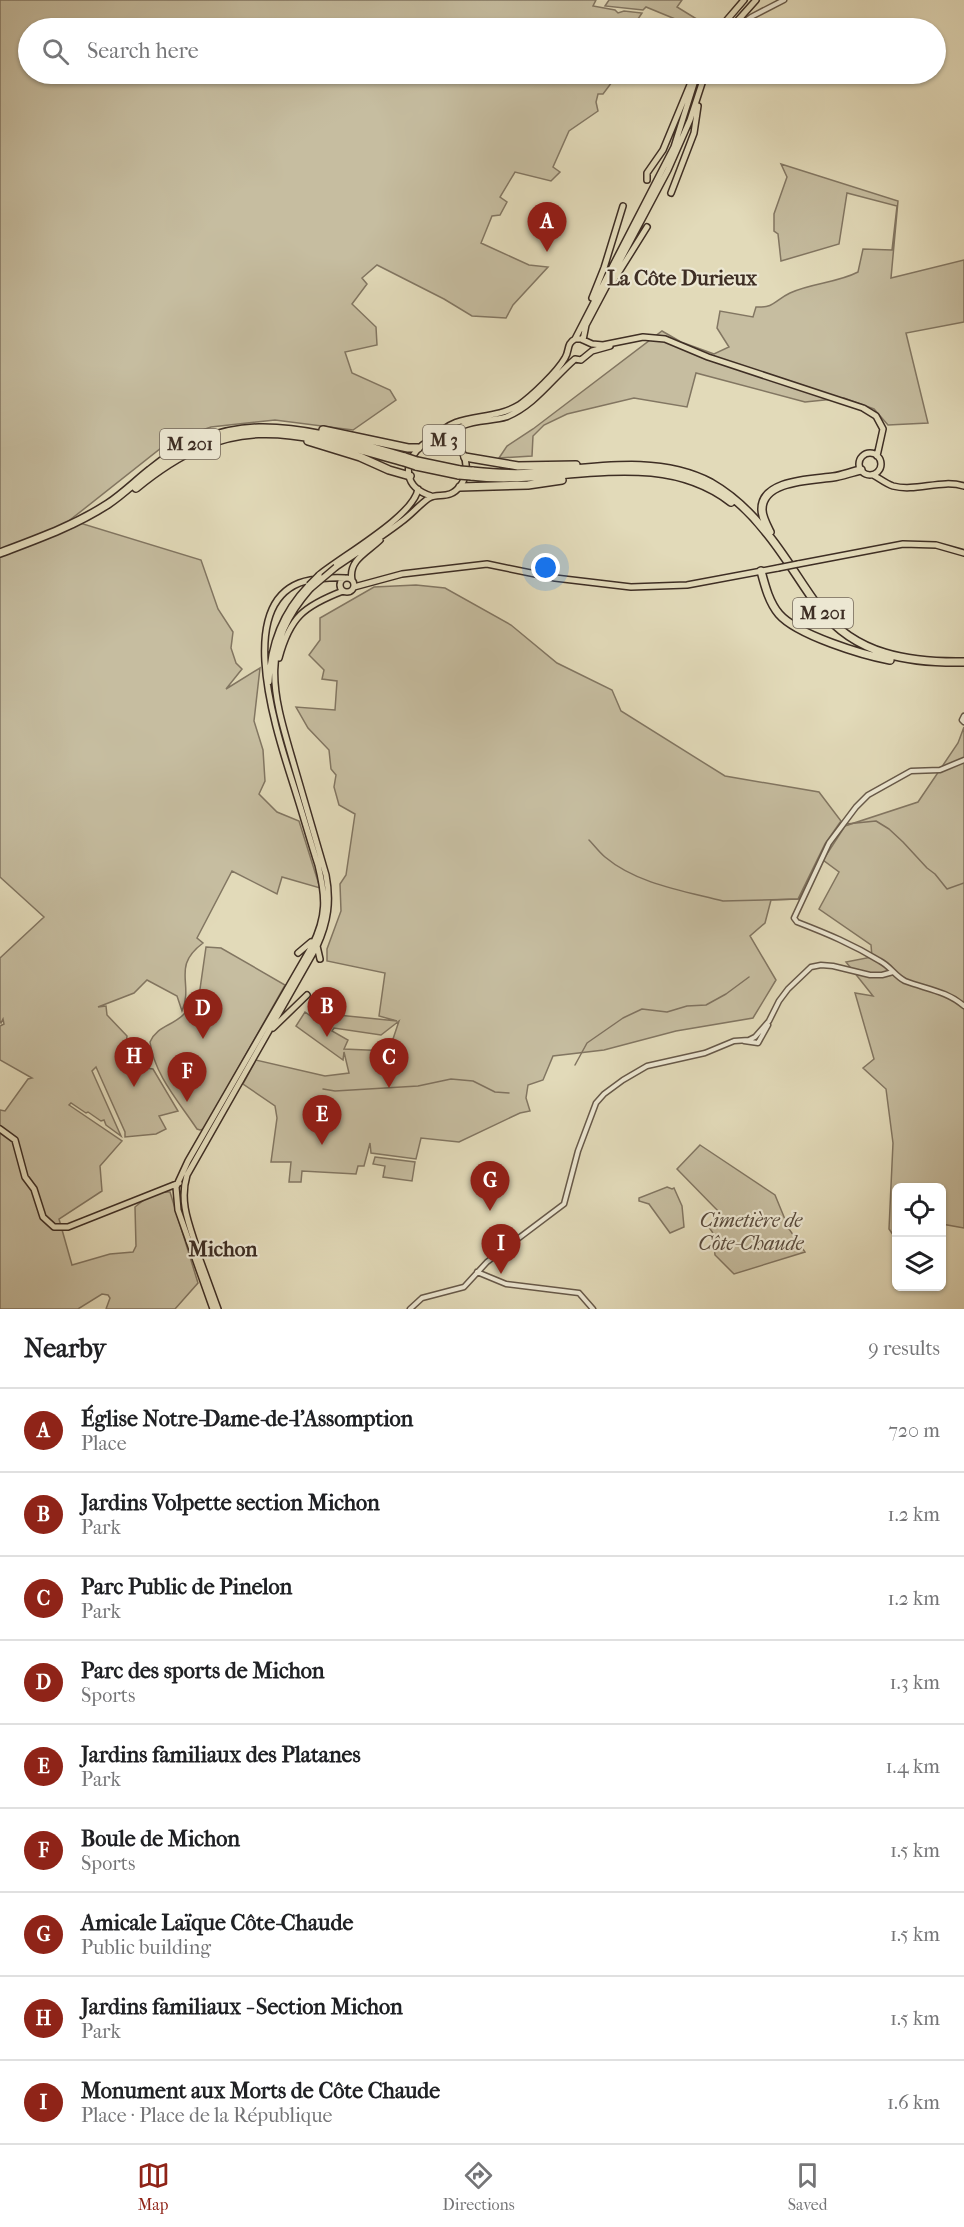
<!DOCTYPE html>
<meta charset="utf-8">
<style>
:root{--surface:#fff;--page:#f2f2f2;--text:#202124;--muted:#757577;--line:#e0e0e0;--accent:#8f2418}
body{margin:0;font-family:"IM FELL French Canon",serif;background:var(--page);color:var(--text)}
.controls{position:absolute;right:18px;bottom:18px;display:grid;overflow:hidden;border-radius:9px;box-shadow:0 2px 4px #0004}
.controls button{width:54px;height:54px;display:grid;place-items:center;padding:0;border:0;border-bottom:2px solid var(--line);background:var(--surface);color:var(--text);font:30px sans-serif}
.you{position:absolute;left:546px;top:568px;width:21px;height:21px;margin:-15px;border:4px solid #fff;border-radius:50%;background:#1a73e8;box-shadow:0 0 0 9px #1a73e833}
.badge{display:grid;place-items:center;width:39px;height:39px;border-radius:50%;background:var(--accent);color:#fff;font-size:20px;font-weight:700}
.pin{position:absolute;translate:-50% -50px;filter:drop-shadow(0 2px 3px #0008)}
.pin::after{content:'';position:absolute;top:32px;width:21px;height:18px;background:inherit;clip-path:polygon(0 0,100% 0,50% 100%)}
.list{margin:0;padding:0;list-style:none}
h2{display:flex;justify-content:space-between;align-items:center;height:78px;margin:0;padding:0 24px;font-size:26px}
h2 small{font-size:20px;font-weight:400;color:var(--muted)}
.list li{display:grid;grid-template-columns:39px 1fr auto;gap:18px;align-items:center;box-sizing:border-box;height:84px;padding:0 24px;border-top:2px solid var(--line)}
.list b{display:block;font-size:22px;white-space:nowrap}
.list p{margin:0;font-size:20px;white-space:nowrap;color:var(--muted)}
.list em{font-size:20px;font-style:normal;color:var(--muted)}
.icon{flex:none;width:33px;height:33px;fill:none;stroke:currentColor;stroke-width:2;stroke-linecap:round;stroke-linejoin:round}
.map{position:relative;flex:none;width:964px;height:1309px;overflow:hidden}
.search{position:absolute;background:var(--surface);box-shadow:0 2px 4px #0004;left:18px;right:18px;top:18px;height:66px;display:flex;align-items:center;gap:15px;box-sizing:border-box;padding:0 21px;border-radius:33px;color:var(--muted);font-size:22px}
.sheet{height:834px;background:var(--surface)}
nav{display:flex;justify-content:space-around;align-items:center;box-sizing:border-box;height:84px;border-top:2px solid var(--line);background:var(--surface);font-size:16px;color:var(--muted)}
nav a{display:grid;justify-items:center;gap:3px}
nav .on{color:var(--accent)}
.map>svg:first-child{display:block}
.green{fill:#c6bda0;stroke:#827662;stroke-width:1.5;fill-rule:evenodd}
.lines{fill:none;stroke-linecap:round;stroke-linejoin:round}
.stream{stroke:#7f725f;stroke-width:1.5}
.major-tunnel{stroke:#c1b89b;stroke-width:5;stroke-dasharray:5 2.5;stroke-linecap:butt}
.minor-casing{stroke:#675949;stroke-width:7}
.major-casing{stroke:#3e2e24;stroke-width:8}
.highway-casing{stroke:#3e2e24;stroke-width:10}
.minor{stroke:#ece7d2;stroke-width:4}
.major{stroke:#e2dab9;stroke-width:5}
.highway{stroke:#e2dab9;stroke-width:7}
.major-bridge-casing{stroke:#3e2e24;stroke-width:8;stroke-linecap:butt}
.highway-bridge-casing{stroke:#3e2e24;stroke-width:10;stroke-linecap:butt}
.major-bridge{stroke:#e2dab9;stroke-width:5}
.highway-bridge{stroke:#e2dab9;stroke-width:7}
.labels{text-anchor:middle;stroke-width:4.5;stroke-linejoin:round;paint-order:stroke}
.shield{fill:#ece7d2;stroke:#726658;stroke-width:1.5}
.shield-label{font-size:18px;font-weight:bold;fill:#3e2e24}
.park-label{font-size:20px;font-style:italic;fill:#594b3d;stroke:#ece7d2}
.neighbourhood-label{font-size:21px;font-weight:bold;fill:#3e2e24;stroke:#ece7d2}
</style>
<div class="map">
<svg width="964" height="1309" viewBox="0 0 964 1309">
<rect width="100%" height="100%" fill="#e2dab9"/>
<filter id="stains"><feTurbulence type="fractalNoise" baseFrequency=".00333" numOctaves="4"/><feColorMatrix values="0 0 0 0 .2 0 0 0 0 .09 0 0 0 0 .02 0 0 0 .5 -.17"/></filter>
<radialGradient id="worn" r=".72"><stop offset=".6" stop-color="#630" stop-opacity="0"/><stop offset="1" stop-color="#630" stop-opacity=".3"/></radialGradient>
<path class="green" d="M0 0H596L593 6 615 10 618 13 624 11 642 13 632 28H28V74H618L603 94H598L596 102 598 111 569 131 553 167 560 172 551 181 515 172 500 197 507 202 500 215 492 216 481 243 529 265 548 267 513 305 506 318 472 316 444 299 377 265 362 278 367 284 352 304 376 327 377 345 345 352 352 373 390 390 396 400 353 430 275 420 211 427 170 441 70 520 201 560 218 609 233 632 231 648 236 663 242 669 226 689 260 668 254 721 263 750 265 781 259 794 277 812 299 821 320 888 282 877 277 894 232 871 197 938 203 943C171 967 194 983 182 1011L177 996 147 980 134 993 98 1007 106 1006 107 1015 127 1036 126 1044 138 1067 153 1069 178 1111 159 1116 166 1129 156 1134 125 1137V1132L96 1067 92 1071 121 1136 106 1125 104 1120 101 1121 88 1112 86 1113 71 1103 69 1105 122 1141 100 1166 102 1191 59 1219 72 1265 110 1254 133 1252 136 1246 135 1207C147 1197 155 1191 170 1192L198 1283 175 1309H106L110 1298 108 1295 102 1294 78 1309H0V1110L5 1111 28 1079 32 1078 0 1060V1026L4 1024 3 1019 1 1023 0 1021V958L44 917 0 877Z
M609 0H682L677 7 708 26 706 28H697L646 7 643 10 605 6Z
M781 164 898 201 891 278 964 260V322L906 333 928 423 888 425 874 409 844 398 805 402 696 373 687 407 634 398 567 414 544 425 533 436 532 456 499 458 507 446 533 429 662 331 681 342 714 354 729 347 717 328 720 311 753 317 756 307C775 308 775 300 790 293 811 283 837 283 858 272L863 249 892 250 897 206 847 193 839 244 781 261 778 234 774 231V214L787 177Z
M416 585 445 588 511 625 557 663 612 690 621 711 725 776 819 792 841 821 825 844 798 899 771 900 765 923 750 936 776 980 753 1018 676 1031 604 1050 553 1056 543 1080 528 1085 526 1098 530 1111 520 1113 459 1142 421 1138 416 1159 371 1153 370 1143 364 1166H358L356 1174 302 1171 301 1182H289L291 1162H271L277 1118 275 1106 243 1084 256 1060 325 1076 349 1073 344 1052 343 1060 296 1026 305 1012 326 1027H329L338 1015 397 1021 379 1016 385 973 327 961V949L341 911 340 884 346 875 355 814 339 805 334 787 336 775 331 769 329 750 308 728 296 707 335 710 337 681 322 679 324 670 309 655 320 640V618L374 587ZM399 1021 389 1051 344 1049 348 1040 332 1031 334 1028 381 1035Z
M964 727V1228L942 1224V1188H896V1239L889 1229 893 1143 886 1089 863 1068 874 1059 855 993 873 996 846 962 872 957 871 945 819 909 839 872 823 860 845 826 918 802 958 743Z
M206 947 221 948 285 985 204 1129 200 1130 197 1129C179 1102 154 1074 150 1042 157 1026 172 1026 183 1015 189 1009 192 1002 199 996Z
M700 1145 775 1195 789 1229 805 1252 734 1274 715 1255 713 1233 708 1226 720 1213 677 1169Z
M375 1157 415 1162 412 1181 383 1177 385 1166 373 1164Z
M667 1187 672 1189 674 1188 682 1206 684 1227 670 1233 649 1204 639 1201V1198Z"/>
<g class="lines">
<path class="stream" d="M846 824 876 821 889 829 903 842 927 868 935 874 947 889 964 883
M589 840C594 845 599 852 605 857 637 884 684 891 723 901L799 899 825 848
M575 1065 587 1043 623 1018 642 1009 667 1012 687 1006 706 1005 726 994 749 977
M323 1089 335 1091 418 1086 451 1079 473 1081 495 1092 509 1093"/>
<path class="major-tunnel" d="M180 1189 185 1173"/>
<defs>
<path id="minor" d="M736 28 751 17 784 0
M964 716 962 720 964 722
M964 760 940 770 911 771 868 795 856 807 829 843 794 918 797 922C828 934 852 944 880 961 890 966 895 976 905 981 926 989 947 991 964 1006
M744 1041 758 1043 768 1025
M477 1272 506 1284 579 1293 593 1309
M410 1309 422 1298 464 1287 487 1262 564 1204 578 1151 596 1103 604 1094 623 1080 647 1066 705 1053 734 1041 749 1040 755 1037 769 1021 779 1001 788 989 811 967 821 965 833 966 870 975H882L893 972"/>
<path id="major" d="M720 28 744 0
M731 28 756 0
M647 180V173L663 150 692 80
M671 193 694 133 698 106
M612 283 647 227
M592 298 604 268 623 206
M575 339H581L592 344 603 345 643 337 665 339 708 357 863 408 876 416 883 429 877 456
M583 340 586 325 668 170 690 120 705 74
M434 439C456 410 489 423 519 405 532 396 557 372 565 358 570 350 566 344 575 339L674 147 697 74
M454 444C450 417 488 423 506 417 534 406 552 379 575 359L581 360 592 351 610 346
M859 464a11 11 0 1 1 22 0a11 11 0 1 1-22 0Z
M873 475C879 478 886 484 893 486 916 492 941 479 964 486
M798 564 903 544 936 545 964 553
M336 567C358 552 380 538 401 522 411 515 419 505 429 498 439 492 449 501 461 485 467 476 468 464 463 454 438 407 375 478 431 496
M319 575C342 556 414 516 418 489
M340 585a7 7 0 1 1 14 0a7 7 0 1 1-14 0Z
M352 580C348 560 368 552 380 540
M354 587 402 574 487 564 555 578 631 587 687 585 778 568
M279 658C290 617 304 606 343 591
M269 682C270 645 283 612 309 585
M317 946 320 959
M298 953 311 942
M273 1028 307 995
M0 1129 15 1140 25 1177 34 1189 43 1217 54 1227H68L179 1183
M195 1246 218 1309
M197 1249C189 1224 179 1202 187 1175L317 946C328 922 331 901 326 875 315 838 305 802 294 765 274 696 257 649 310 589
M213 1309 178 1210 176 1187 188 1161 312 946C327 916 326 897 318 865 310 840 303 815 295 790 279 739 225 588 317 579 327 578 335 577 345 578"/>
<path id="highway" d="M323 430 408 448H418
M308 441 360 457 389 470 410 476
M465 457 518 466 576 465
M417 461 460 470
M416 466 459 475
M472 471C492 473 512 475 531 473 590 469 656 454 711 483 732 495 750 512 765 531 786 556 801 584 820 609 856 655 909 663 964 662
M471 476C557 487 656 444 731 502
M460 487 528 485 562 480
M136 488C233 408 293 431 404 462
M770 532C767 526 762 517 762 510 761 480 812 480 833 477 842 476 851 472 861 470
M0 553C37 539 74 526 108 504 123 494 136 481 150 470 180 445 219 429 259 428 309 427 358 444 405 457
M761 571C765 586 769 602 779 614 797 635 863 655 890 660"/>
</defs>
<use href="#minor" class="minor-casing"/>
<use href="#major" class="major-casing"/>
<use href="#highway" class="highway-casing"/>
<use href="#minor" class="minor"/>
<use href="#major" class="major"/>
<use href="#highway" class="highway"/>
<defs>
<path id="major-bridge" d="M778 568 798 564
M309 585 319 575
M310 589 336 567"/>
<path id="highway-bridge" d="M405 457 417 461
M404 462 416 466
M460 470 472 471
M459 475 471 476"/>
</defs>
<use href="#major-bridge" class="major-bridge-casing"/>
<use href="#highway-bridge" class="highway-bridge-casing"/>
<use href="#major-bridge" class="major-bridge"/>
<use href="#highway-bridge" class="highway-bridge"/>
</g>
<g class="labels">
<g class="shield">
<rect x="423" y="425" width="42" height="30" rx="4.5"/>
<rect x="160" y="429" width="60" height="30" rx="4.5"/>
<rect x="793" y="598" width="60" height="30" rx="4.5"/>
</g>
<g class="shield-label">
<text x="444" y="446">M 3</text>
<text x="190" y="450">M 201</text>
<text x="823" y="619">M 201</text>
</g>
<g class="park-label">
<text x="751" y="1227">Cimetière de<tspan x="751" dy="23">Côte-Chaude</tspan></text>
</g>
<g class="neighbourhood-label">
<text x="682" y="285">La Côte Durieux</text>
<text x="223" y="1256">Michon</text>
</g>
</g>
<rect width="100%" height="100%" filter="url(#stains)"/>
<rect width="100%" height="100%" fill="url(#worn)"/>
</svg>
<div class="controls">
<button><svg class="icon" aria-label="locate" viewBox="0 0 24 24"><circle cx="12" cy="12" r="6"/><path d="M12 2v4M12 18v4M2 12h4M18 12h4"/></svg></button>
<button><svg class="icon" aria-label="layers" viewBox="0 0 24 24"><path d="M12 4l9 5-9 5-9-5zM3 14l9 5 9-5"/></svg></button>
</div>
<div class="you"></div>
<div class="pin badge" style="left:547px;top:252px">A</div>
<div class="pin badge" style="left:327px;top:1037px">B</div>
<div class="pin badge" style="left:389px;top:1088px">C</div>
<div class="pin badge" style="left:203px;top:1039px">D</div>
<div class="pin badge" style="left:322px;top:1145px">E</div>
<div class="pin badge" style="left:187px;top:1102px">F</div>
<div class="pin badge" style="left:490px;top:1211px">G</div>
<div class="pin badge" style="left:134px;top:1087px">H</div>
<div class="pin badge" style="left:501px;top:1274px">I</div>
<div class="search"><svg class="icon" aria-label="search" viewBox="0 0 24 24"><circle cx="10" cy="10" r="6"/><path d="M15 15l6 6"/></svg>Search here</div>
</div>
<section class="sheet">
<h2>Nearby<small>9 results</small></h2>
<ul class="list">
<li><span class="badge">A</span><div><b>Église Notre-Dame-de-l'Assomption</b><p>Place</p></div><em>720 m</em></li>
<li><span class="badge">B</span><div><b>Jardins Volpette section Michon</b><p>Park</p></div><em>1.2 km</em></li>
<li><span class="badge">C</span><div><b>Parc Public de Pinelon</b><p>Park</p></div><em>1.2 km</em></li>
<li><span class="badge">D</span><div><b>Parc des sports de Michon</b><p>Sports</p></div><em>1.3 km</em></li>
<li><span class="badge">E</span><div><b>Jardins familiaux des Platanes</b><p>Park</p></div><em>1.4 km</em></li>
<li><span class="badge">F</span><div><b>Boule de Michon</b><p>Sports</p></div><em>1.5 km</em></li>
<li><span class="badge">G</span><div><b>Amicale Laïque Côte-Chaude</b><p>Public building</p></div><em>1.5 km</em></li>
<li><span class="badge">H</span><div><b>Jardins familiaux - Section Michon</b><p>Park</p></div><em>1.5 km</em></li>
<li><span class="badge">I</span><div><b>Monument aux Morts de Côte Chaude</b><p>Place · Place de la République</p></div><em>1.6 km</em></li>
</ul>
</section>
<nav>
<a class="on"><svg class="icon" aria-label="map" viewBox="0 0 24 24"><path d="M3 6l6-2 6 2 6-2v14l-6 2-6-2-6 2zM9 4v14M15 6v14"/></svg>Map</a>
<a><svg class="icon" aria-label="directions" viewBox="0 0 24 24"><path d="M12 3l9 9-9 9-9-9zM9 14v-3h6M13 9l2 2-2 2"/></svg>Directions</a>
<a><svg class="icon" aria-label="saved" viewBox="0 0 24 24"><path d="M7 4h10v16l-5-4-5 4z"/></svg>Saved</a>
</nav>
